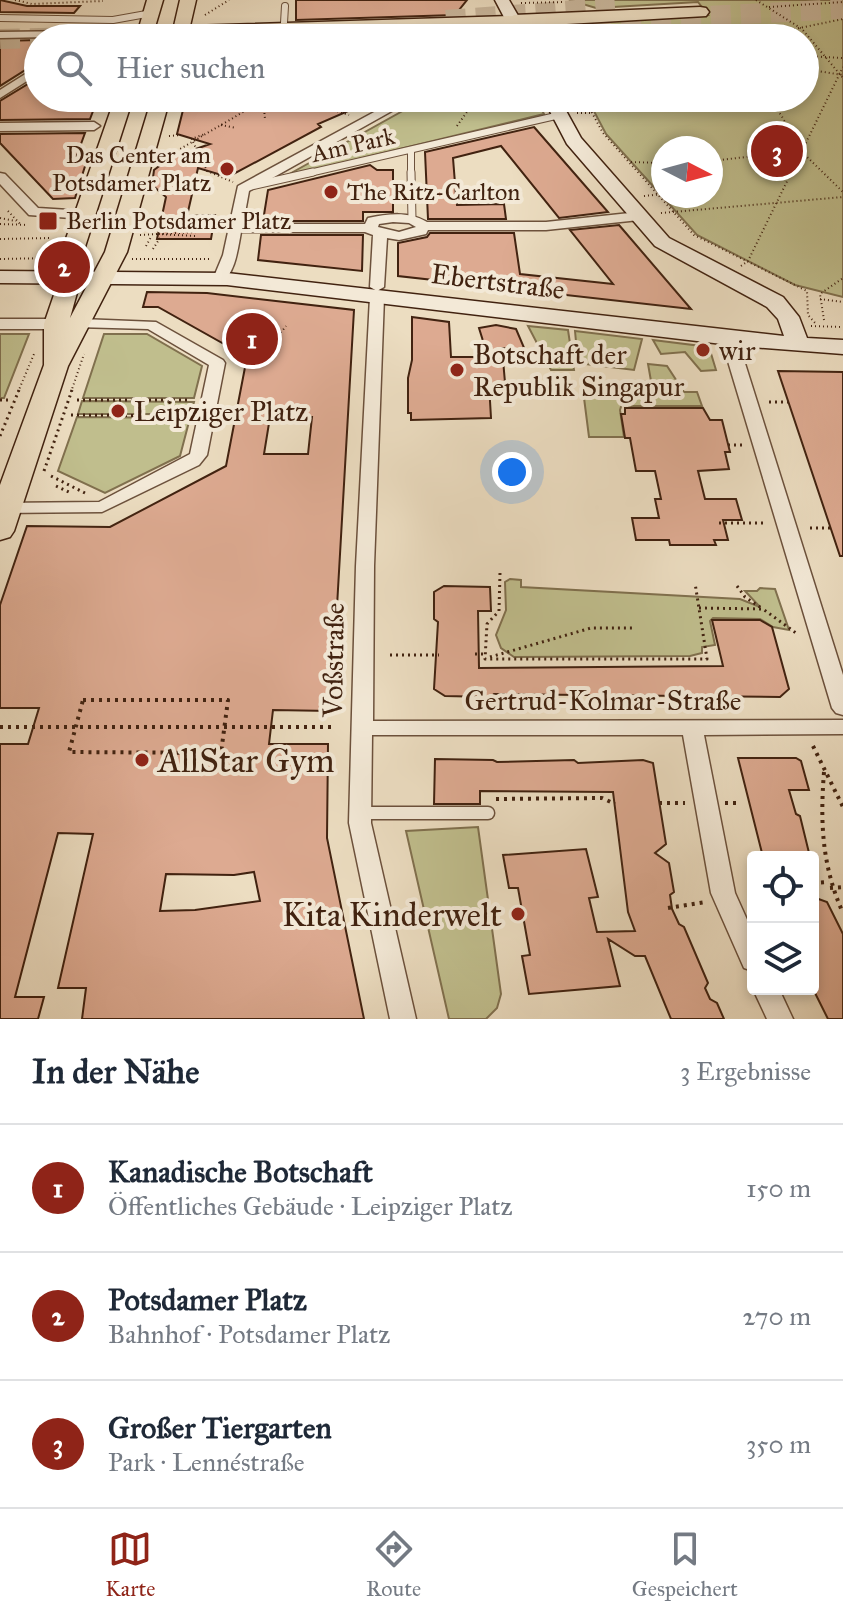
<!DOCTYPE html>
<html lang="de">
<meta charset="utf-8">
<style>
:root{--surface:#fff;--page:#f2f2f3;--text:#1f2937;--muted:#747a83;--line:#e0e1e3;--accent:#8f2418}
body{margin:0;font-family:"IM FELL Great Primer",serif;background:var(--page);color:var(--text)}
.controls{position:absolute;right:24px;bottom:24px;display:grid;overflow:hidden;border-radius:8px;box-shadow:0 4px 12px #0003}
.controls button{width:72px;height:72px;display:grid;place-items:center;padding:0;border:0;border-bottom:2px solid var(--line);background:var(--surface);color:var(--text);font:40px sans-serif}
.compass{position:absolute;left:651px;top:136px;width:72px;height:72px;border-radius:50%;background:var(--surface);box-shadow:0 4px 12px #0003;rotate:96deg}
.you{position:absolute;left:512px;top:472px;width:28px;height:28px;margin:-20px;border:6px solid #fff;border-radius:50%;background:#1a73e8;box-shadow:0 0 0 12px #1a73e833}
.badge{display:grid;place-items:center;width:52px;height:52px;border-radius:50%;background:var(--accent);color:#fff;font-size:26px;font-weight:700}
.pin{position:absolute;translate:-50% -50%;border:4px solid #fff;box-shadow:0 2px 8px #0006}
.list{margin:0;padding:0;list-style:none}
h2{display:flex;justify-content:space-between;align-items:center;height:104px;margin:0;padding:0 32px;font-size:34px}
h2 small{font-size:26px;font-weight:400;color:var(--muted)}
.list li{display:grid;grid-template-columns:52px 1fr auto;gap:24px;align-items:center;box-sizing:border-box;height:128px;padding:0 32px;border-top:2px solid var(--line)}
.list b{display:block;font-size:30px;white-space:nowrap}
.list p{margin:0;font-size:26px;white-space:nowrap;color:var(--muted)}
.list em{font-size:26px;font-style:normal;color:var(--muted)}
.icon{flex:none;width:44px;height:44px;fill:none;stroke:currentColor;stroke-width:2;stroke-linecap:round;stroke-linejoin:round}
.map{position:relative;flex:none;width:843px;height:1019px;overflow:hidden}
.search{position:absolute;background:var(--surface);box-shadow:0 4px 12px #0003;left:24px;right:24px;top:24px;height:88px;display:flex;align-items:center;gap:20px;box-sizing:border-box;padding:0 28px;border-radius:44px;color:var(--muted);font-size:30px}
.sheet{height:488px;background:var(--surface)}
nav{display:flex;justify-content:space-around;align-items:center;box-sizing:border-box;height:112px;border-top:2px solid var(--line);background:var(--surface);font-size:22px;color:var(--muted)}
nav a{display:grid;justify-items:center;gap:4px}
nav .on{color:var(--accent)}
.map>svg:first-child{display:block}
.green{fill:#c0be8d;stroke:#80704e;stroke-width:2;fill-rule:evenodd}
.building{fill:#ddaa91;stroke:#412210;stroke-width:2;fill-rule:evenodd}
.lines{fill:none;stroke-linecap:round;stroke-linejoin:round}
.highway-tunnel{stroke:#cab89e;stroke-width:20;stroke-dasharray:20 10;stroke-linecap:butt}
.lane-far2-casing{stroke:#6c513c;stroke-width:8}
.lane-far1-casing{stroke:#6c513c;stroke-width:9}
.lane-casing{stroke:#6c513c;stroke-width:15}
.street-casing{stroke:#6c513c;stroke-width:3}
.secondary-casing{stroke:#412210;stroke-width:3}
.primary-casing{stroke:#412210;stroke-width:3}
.highway-casing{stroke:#412210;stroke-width:3}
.path-far2{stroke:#412210;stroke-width:2;stroke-dasharray:1 3;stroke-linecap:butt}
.path-far1{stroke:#412210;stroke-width:3;stroke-dasharray:2 4;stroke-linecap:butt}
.path{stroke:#412210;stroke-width:4;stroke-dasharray:3 5;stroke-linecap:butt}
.lane-far2{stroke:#f3e9d7;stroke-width:6}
.lane-far1{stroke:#f3e9d7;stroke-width:7}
.lane{stroke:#f3e9d7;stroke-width:12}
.street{fill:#f3e9d7;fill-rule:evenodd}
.secondary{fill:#f3e9d7;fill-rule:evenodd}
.primary{fill:#ecddc1;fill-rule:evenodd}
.highway{fill:#ecddc1;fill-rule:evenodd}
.path-bridge{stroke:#412210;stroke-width:4;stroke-dasharray:3 5;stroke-linecap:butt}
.poi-dot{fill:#8f2418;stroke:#f3e9d7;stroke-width:3}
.labels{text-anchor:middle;stroke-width:8;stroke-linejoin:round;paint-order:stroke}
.far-street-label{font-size:24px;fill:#412210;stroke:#f3e9d7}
.far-poi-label{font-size:24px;fill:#412210;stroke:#f3e9d7;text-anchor:start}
.street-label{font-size:28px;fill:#412210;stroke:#f3e9d7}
.poi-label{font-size:28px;fill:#412210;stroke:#f3e9d7;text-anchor:start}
.near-poi-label{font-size:34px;fill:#412210;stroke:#f3e9d7;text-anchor:start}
</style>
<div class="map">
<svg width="843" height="1019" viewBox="0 0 843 1019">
<rect width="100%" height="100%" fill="#ecddc1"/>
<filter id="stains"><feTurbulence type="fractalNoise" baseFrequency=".0025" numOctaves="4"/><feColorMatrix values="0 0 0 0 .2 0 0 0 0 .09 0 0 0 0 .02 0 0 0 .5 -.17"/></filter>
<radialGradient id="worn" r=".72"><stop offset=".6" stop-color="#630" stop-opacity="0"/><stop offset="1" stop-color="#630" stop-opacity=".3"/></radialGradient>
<path class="green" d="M569 0H843V297L795 285 697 235 606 134 587 98H805V38H589L600 31 603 20 708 15 698 2 596 8ZM663 148H711V196H663Z
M426 98H536L544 114 284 177Z
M528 326 568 330 574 370H551Z
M575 331 642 339 634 370 578 363Z
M0 334H29L4 398H0Z
M104 334H147L202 366 194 398H83Z
M653 340 709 347 716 370 701 371 685 352 661 354Z
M648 364 667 366 684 392H697L702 406H625L636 383 651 381Z
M628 384 620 410 624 437H589L583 390Z
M82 401 194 402 191 414H78Z
M77 417 190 418 180 456 105 493 58 471Z
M510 579 521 580V587L740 599 760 607 745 591H757L760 588 775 589 789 630 773 627 760 619 713 618 710 621 715 645 702 647V653L690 656 514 657 501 648 496 635 506 610 505 582Z
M478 827 501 994 497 1008 486 1019H449L406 831Z"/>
<path class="building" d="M0 0 27 6H80L74 13 0 12Z
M296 0H467L455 15 296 20Z
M442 31 437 38H297V36Z
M38 40V62L0 86V41Z
M28 84H38V98H98L90 119 0 120V101Z
M244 98H378L318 124 321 127 228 177 198 168 187 216 215 215 211 239H157L166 197 152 185 154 170 170 158 210 144 177 134 183 110Z
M534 127 608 212 559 218 501 146 453 158 456 196 457 205 504 204 506 219H428L425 152Z
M85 133 74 163H86L75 198 53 199 0 143V134Z
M370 165 377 170H393V212H363V221H263L268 190Z
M619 225 691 309 398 276V243L427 237 430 233H514L520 274 613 284 570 230Z
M261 235H363L362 271 258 260Z
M147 292 207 293 354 310 331 711 273 710 269 744H328L327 838 364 1019H82L86 988H58L93 834 58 833 15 997H44L38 1019H0V744H28L39 708H0V605L27 526 110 527 226 466 247 357 158 307H143ZM270 417H312L308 454H264ZM254 872 260 901 195 910 160 911 166 874 234 875Z
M412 317 449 322 451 357H488L479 328 496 325 516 329 525 350 502 348 506 394 500 396 496 384H489L491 418 411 420V413H408V378L412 360Z
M778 371 843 372V556H840Z
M625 408H703L710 420H722L730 452H725L729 469 698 471 705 499H736L742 520H723L728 540H714L716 545H670L669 540H636L632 518H659L655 499H661L655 471H636L630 438H625L621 414H625Z
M444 586 490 587 491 611H478L479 668 723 666 712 620H760L772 627 789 689 780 697 494 694 490 697 445 696 434 689 438 622 434 619V592Z
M738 758H796L801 761 809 790H789L796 814 800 816 810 857H763Z
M435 759 493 760 497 762 574 760 578 763 643 760 653 763 666 844 655 853 669 863 674 892 670 895 672 909 679 924 684 927 708 983 705 988 710 999 717 1003 724 1019H671L645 956H635L608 939 620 986 529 994 522 956 530 955 518 888H509L503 855 586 849 598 897 589 898 597 932 635 931 628 912 613 792 480 791V804H434Z
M813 897 827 902 843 934V1019H828L813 989Z"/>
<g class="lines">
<path class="highway-tunnel" d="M446 20 615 7
M591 22 843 9
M0 39 145 35"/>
<defs>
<path id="lane-far2" d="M0 18 113 20 152 13
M284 23 285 6
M411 150V174
M305 174 560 115"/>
<path id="lane-far1" d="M411 172 412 219
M251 186 313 172"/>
<path id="lane" d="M360 813H488"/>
<path id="street" d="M150 30 151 32 146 35 0 38V32Z
M38 66V74L0 98V90Z
M400 98H415L249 191 243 224H365L368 218C389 214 408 211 427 222H546L639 212 646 216 639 220 546 230H428L426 234 399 240 387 238 384 287 377 291 370 287 373 235 365 232H241C238 248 235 276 220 283L215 282 213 279 223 255 238 186ZM393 222 409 223 416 227 399 232 378 227 379 224Z
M0 123 94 122 100 126 94 130 0 131Z
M0 173 5 174 38 208 85 211 92 215 85 219 29 215 0 184Z
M377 293 384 297 374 566 373 721 843 720V734L704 735 735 893 753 933V971L744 968 711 893 683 735H372L371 823 416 1019H390L349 823 356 566 370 297Z
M0 319H56L64 324 56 329H0Z
M81 319 156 322 223 360 225 363 207 455 199 465 102 512 0 513V503L99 502 190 454 209 365 148 329 76 327V321Z
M729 333 737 338 843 675V715L836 713 832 708 721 338Z
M753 989H779L793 1019H767Z"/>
<path id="secondary" d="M495 0H509L531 38H515Z
M543 98H559L581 138 669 238 783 297 799 317 807 338 843 340V354L739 346 227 285 0 283V271L227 273 784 336 778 319 767 307 655 246 567 144Z"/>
<path id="primary" d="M147 0H163L155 27 174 26 180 0H196L190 26 514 16 522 21 514 26 136 38Z
M115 98H133L83 253 78 289 70 318 105 252 152 98H170L127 252 68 366 14 531 10 537 0 540V485L44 365V324L56 289 61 253Z"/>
<path id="highway" d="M700 7 706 8 709 12 706 16 514 27 505 21 514 15Z"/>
</defs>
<use href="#lane-far2" class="lane-far2-casing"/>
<use href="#lane-far1" class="lane-far1-casing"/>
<use href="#lane" class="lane-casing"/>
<use href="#street" class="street-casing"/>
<use href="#secondary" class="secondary-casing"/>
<use href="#primary" class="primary-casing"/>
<use href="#highway" class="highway-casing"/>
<path class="path-far2" d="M15 0 32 4 103 1
M756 0 802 29 843 78
M521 3 565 2
M769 7 843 2
M205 15 229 0
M579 34 602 38
M751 38 843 19
M805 56 843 58
M805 69 843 75
M236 98 235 102C259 114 282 107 306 98
M584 98 603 133 694 235 807 291 808 315 816 324
M767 98 781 115 803 153 843 192
M303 100 349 115
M420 104 482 103 519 98
M264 109 265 119
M577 113H592
M221 125 236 128
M457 126 469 109 485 98
M169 136 181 135
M191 139 205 134
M193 142 207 171 233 182
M163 159 267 98
M711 161 755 156 799 161
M631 162 663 163
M644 196 663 194
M674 196H687
M8 211 21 225
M661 213 843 197
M0 218 16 221
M189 218 206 219 198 231
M186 222 202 223
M0 224 28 225
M178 226 201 227
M140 235 157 234
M195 236 157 234 198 232
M0 239 51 238
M146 246 151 237
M153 249 160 238
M0 259 52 258
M132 259H212
M741 266 748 261 843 67
M820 299 843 302
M824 320 820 294 843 278
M811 326 843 327
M263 341 279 335 286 326
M18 392 34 354
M71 392 84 354"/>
<path class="path-far1" d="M0 400H9
M77 400H191
M769 402H788
M71 415 188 416
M0 436 19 390
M728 445H744
M44 471 72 390
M51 476 85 493
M56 486 71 493
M719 523H764
M810 528H831
M500 573 499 611 487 624 485 659H707L695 583
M737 586 745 597 763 609
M699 608 763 609 796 633
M475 654H484
M390 655H439
M490 657 591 628H634"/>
<path class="path" d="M0 727H336
M813 746 843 807
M824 772C820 823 822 866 843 913
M496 799 602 798 615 804
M659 803H685
M725 803H741
M813 883 829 882
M830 888 843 887
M668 908 706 902"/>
<use href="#lane-far2" class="lane-far2"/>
<use href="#lane-far1" class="lane-far1"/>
<use href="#lane" class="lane"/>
<use href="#street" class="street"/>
<use href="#secondary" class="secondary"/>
<use href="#primary" class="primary"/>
<use href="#highway" class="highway"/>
<path class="path-bridge" d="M83 700H228L221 753 69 752Z"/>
</g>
<g class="poi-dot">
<circle cx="227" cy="169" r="8"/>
<circle cx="331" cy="192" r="8"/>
<rect x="38" y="211" width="20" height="20" rx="4"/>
<circle cx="703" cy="350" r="8"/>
<circle cx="457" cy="370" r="8"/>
<circle cx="118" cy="411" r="8"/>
<circle cx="142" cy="760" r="8"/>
<circle cx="518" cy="914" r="8"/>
</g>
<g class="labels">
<g class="far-street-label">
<text transform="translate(353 145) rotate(-13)" y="8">Am Park</text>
</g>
<g class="far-poi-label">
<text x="211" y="163" text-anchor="end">Das Center am<tspan x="211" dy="28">Potsdamer Platz</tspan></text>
<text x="347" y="200">The Ritz-Carlton</text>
<text x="66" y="229">Berlin Potsdamer Platz</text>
</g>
<g class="street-label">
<text transform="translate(498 281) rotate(7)" y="10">Ebertstraße</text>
<text transform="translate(333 660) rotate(-89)" y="10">Voßstraße</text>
<text x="603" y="710">Gertrud-Kolmar-Straße</text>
</g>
<g class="poi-label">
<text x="719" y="360">wir</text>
<text x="473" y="364">Botschaft der<tspan x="473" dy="32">Republik Singapur</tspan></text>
<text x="134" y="421">Leipziger Platz</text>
</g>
<g class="near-poi-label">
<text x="158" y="772">AllStar Gym</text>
<text x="502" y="926" text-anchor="end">Kita Kinderwelt</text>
</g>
</g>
<rect width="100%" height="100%" filter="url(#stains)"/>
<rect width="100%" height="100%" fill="url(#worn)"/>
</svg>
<div class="controls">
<button><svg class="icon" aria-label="locate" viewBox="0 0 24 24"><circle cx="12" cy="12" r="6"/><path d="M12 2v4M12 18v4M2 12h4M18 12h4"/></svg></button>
<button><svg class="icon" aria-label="layers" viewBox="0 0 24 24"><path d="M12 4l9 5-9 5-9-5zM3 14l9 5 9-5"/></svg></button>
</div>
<svg class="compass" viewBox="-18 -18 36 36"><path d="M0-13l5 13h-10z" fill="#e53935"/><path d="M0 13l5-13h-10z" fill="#747a83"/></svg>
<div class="you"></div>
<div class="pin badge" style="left:252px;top:339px">1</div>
<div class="pin badge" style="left:64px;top:267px">2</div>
<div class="pin badge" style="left:777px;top:151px">3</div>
<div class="search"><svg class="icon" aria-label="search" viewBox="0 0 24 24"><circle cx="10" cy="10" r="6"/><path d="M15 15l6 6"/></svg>Hier suchen</div>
</div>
<section class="sheet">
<h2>In der Nähe<small>3 Ergebnisse</small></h2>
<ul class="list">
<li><span class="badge">1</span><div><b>Kanadische Botschaft</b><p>Öffentliches Gebäude · Leipziger Platz</p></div><em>150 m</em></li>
<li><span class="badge">2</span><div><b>Potsdamer Platz</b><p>Bahnhof · Potsdamer Platz</p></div><em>270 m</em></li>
<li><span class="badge">3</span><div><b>Großer Tiergarten</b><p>Park · Lennéstraße</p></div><em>350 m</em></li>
</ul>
</section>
<nav>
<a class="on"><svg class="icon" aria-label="map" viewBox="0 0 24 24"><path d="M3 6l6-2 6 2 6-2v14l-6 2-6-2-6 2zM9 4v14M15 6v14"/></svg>Karte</a>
<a><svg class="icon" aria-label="directions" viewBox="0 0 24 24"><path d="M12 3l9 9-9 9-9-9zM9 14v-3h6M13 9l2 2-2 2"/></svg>Route</a>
<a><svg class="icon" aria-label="saved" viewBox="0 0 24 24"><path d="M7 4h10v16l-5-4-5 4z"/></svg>Gespeichert</a>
</nav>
